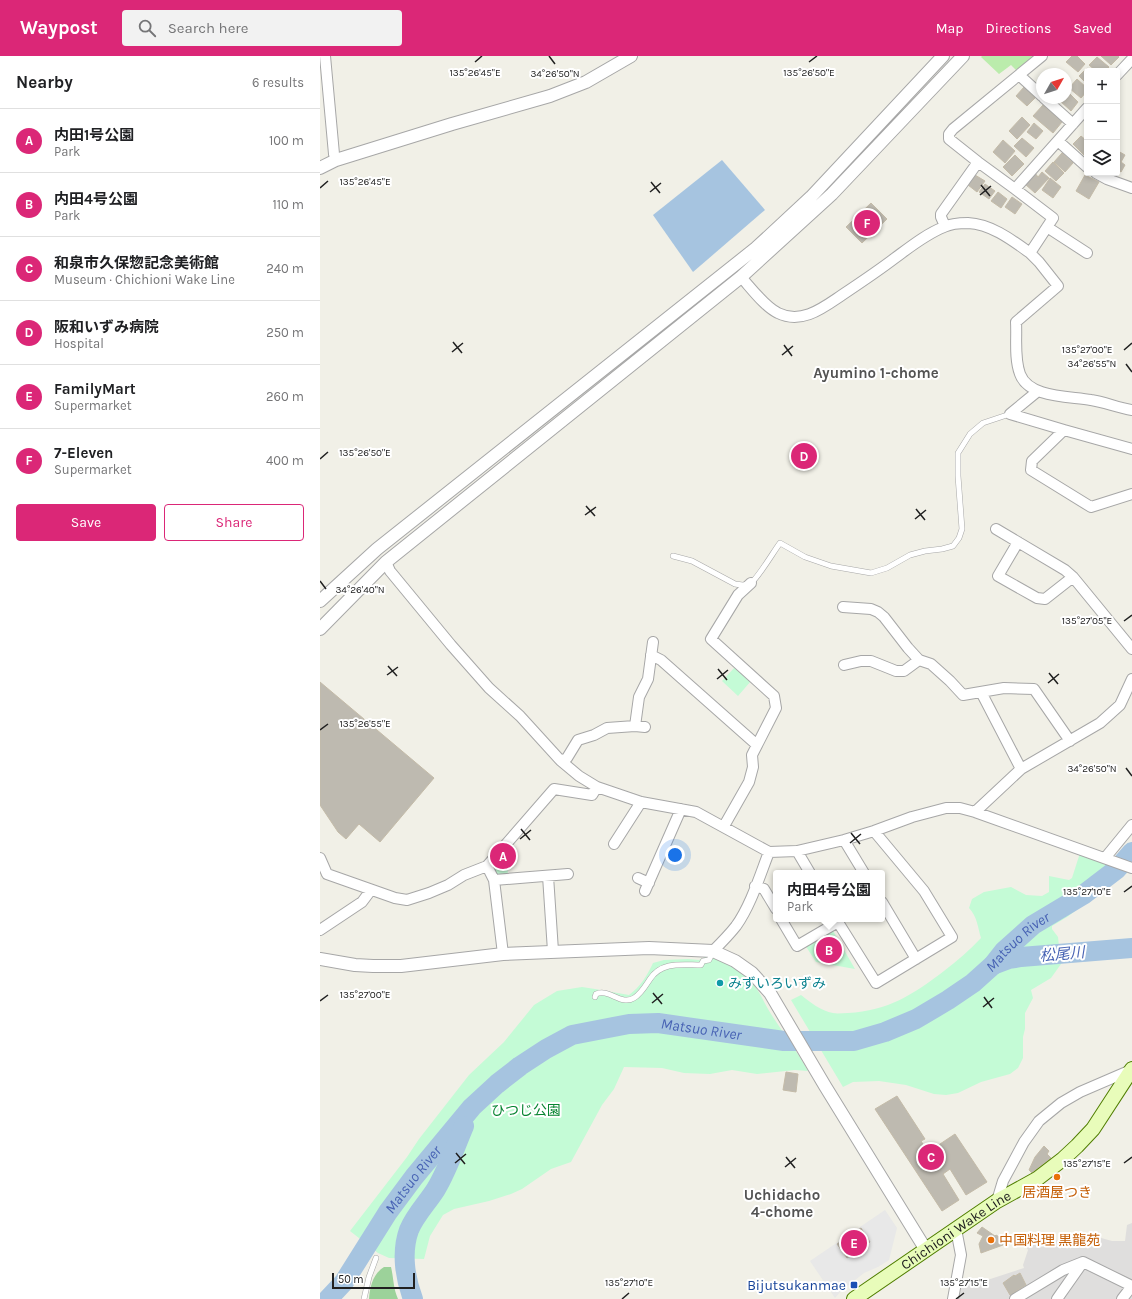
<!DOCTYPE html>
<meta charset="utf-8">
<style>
:root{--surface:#fff;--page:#f2f2f2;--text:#202124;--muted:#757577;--line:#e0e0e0;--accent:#db2777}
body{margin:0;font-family:Karla,"Noto Sans JP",sans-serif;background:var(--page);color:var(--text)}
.controls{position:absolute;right:12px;top:12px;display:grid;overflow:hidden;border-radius:4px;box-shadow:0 2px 6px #0003}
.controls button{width:36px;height:36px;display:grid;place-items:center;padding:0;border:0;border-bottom:1px solid var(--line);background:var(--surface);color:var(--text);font:20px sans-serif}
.compass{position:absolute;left:716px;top:12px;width:36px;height:36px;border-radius:50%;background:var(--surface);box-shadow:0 2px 6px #0003;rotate:51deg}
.scale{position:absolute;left:12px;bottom:10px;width:83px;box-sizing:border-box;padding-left:4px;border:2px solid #202020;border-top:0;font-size:11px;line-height:14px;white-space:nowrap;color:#202020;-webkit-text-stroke:3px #fff;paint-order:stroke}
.you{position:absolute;left:355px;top:799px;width:14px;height:14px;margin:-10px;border:3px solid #fff;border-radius:50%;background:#1a73e8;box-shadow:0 0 0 6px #1a73e833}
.badge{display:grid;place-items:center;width:26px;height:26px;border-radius:50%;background:var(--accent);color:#fff;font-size:13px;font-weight:700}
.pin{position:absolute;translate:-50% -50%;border:2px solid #fff;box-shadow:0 1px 4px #0006}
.popup{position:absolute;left:453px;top:814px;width:112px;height:52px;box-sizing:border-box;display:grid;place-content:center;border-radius:4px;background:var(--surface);filter:drop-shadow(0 1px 3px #0005);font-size:13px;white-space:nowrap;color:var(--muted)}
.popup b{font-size:15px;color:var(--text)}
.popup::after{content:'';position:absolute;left:50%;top:100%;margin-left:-8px;border:8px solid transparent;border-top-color:var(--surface)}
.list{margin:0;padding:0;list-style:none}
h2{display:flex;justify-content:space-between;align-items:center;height:52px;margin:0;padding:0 16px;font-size:17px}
h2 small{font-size:13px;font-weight:400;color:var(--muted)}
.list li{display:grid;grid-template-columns:26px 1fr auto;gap:12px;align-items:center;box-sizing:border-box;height:64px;padding:0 16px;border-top:1px solid var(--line)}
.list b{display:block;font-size:15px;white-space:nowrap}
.list p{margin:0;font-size:13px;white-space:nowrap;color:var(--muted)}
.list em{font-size:13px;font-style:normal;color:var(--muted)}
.actions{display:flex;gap:8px;padding:12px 16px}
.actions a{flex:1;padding:9px 0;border:1px solid var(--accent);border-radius:4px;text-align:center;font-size:14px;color:var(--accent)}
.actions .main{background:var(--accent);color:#fff}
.icon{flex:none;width:22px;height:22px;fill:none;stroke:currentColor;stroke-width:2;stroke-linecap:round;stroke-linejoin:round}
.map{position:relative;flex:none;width:812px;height:1243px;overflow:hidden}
header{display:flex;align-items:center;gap:24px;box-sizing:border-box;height:56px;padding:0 20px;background:var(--accent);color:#fff}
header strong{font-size:19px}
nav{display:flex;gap:22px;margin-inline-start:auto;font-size:14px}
.search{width:280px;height:36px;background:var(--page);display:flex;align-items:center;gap:10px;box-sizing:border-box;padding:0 14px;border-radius:4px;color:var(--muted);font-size:15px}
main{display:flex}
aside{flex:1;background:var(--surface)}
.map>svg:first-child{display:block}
.residential{fill:#dfdedd}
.grass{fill:#bbecac}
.forest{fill:#9cd29a}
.park{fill:#c4fbd6}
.parking{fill:#e8e8e8}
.water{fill:#a6c4e0}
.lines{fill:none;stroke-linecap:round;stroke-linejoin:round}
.river{stroke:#a6c4e0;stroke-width:20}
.building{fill:#bebab0;stroke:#c4bba8}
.service-casing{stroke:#a7a7a7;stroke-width:6}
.minor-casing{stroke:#a7a7a7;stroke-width:12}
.tertiary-casing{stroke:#a7a7a7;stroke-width:14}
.secondary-casing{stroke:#507e01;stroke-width:16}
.service{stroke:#fff;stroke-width:5}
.minor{stroke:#fff;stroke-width:10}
.tertiary{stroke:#fff;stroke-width:12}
.secondary{stroke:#e8fcba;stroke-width:14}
.ticks{fill:none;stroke:#202020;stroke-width:1.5}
.culture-dot{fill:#0f9aa8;stroke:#fff;stroke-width:1.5}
.food-dot{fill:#e8710a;stroke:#fff;stroke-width:1.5}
.transit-dot{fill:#1a4fb4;stroke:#fff;stroke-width:1.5}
.labels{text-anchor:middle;stroke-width:4;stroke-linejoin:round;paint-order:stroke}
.culture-label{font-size:14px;fill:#0d838f;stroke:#fff;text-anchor:start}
.park-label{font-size:14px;fill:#088532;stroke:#fff}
.food-label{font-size:14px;fill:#c56008;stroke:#fff}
.street-label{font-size:14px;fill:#202020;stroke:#fff}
.transit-label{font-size:14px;fill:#164399;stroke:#fff;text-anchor:end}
.neighbourhood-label{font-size:15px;font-weight:bold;fill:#535353;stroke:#fff}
.water-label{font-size:15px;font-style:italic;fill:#4863b4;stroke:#fff}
.ticks-label{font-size:10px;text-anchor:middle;fill:#202020;stroke:#fff;stroke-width:4;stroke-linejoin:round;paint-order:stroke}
</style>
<header>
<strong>Waypost</strong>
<div class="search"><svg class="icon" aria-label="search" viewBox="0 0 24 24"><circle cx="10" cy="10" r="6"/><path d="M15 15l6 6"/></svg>Search here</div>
<nav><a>Map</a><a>Directions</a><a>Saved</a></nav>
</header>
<main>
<aside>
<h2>Nearby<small>6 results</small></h2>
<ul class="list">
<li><span class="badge">A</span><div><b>内田1号公園</b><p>Park</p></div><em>100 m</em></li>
<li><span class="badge">B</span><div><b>内田4号公園</b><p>Park</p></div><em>110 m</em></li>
<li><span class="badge">C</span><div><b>和泉市久保惣記念美術館</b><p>Museum · Chichioni Wake Line</p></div><em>240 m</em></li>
<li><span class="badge">D</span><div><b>阪和いずみ病院</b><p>Hospital</p></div><em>250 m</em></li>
<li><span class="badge">E</span><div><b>FamilyMart</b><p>Supermarket</p></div><em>260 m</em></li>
<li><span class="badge">F</span><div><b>7-Eleven</b><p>Supermarket</p></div><em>400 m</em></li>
</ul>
<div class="actions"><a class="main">Save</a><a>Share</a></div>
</aside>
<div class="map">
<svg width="812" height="1243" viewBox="0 0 812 1243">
<rect width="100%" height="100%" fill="#f1f0e7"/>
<path class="residential" d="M812 1167V1243H639L642 1228 647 1227 652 1229 704 1212 703 1209 708 1194 705 1189 739 1184 747 1193 767 1178 792 1185H805L807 1169Z"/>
<path class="grass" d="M662 0H714L696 14 691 9 679 18 661 1Z"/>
<path class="forest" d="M64 1211H71C74 1224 73 1231 78 1243H49C50 1230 53 1218 64 1211Z"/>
<path class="park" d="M415 611 431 625 418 640 402 625Z
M186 793 188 819H176L172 813 173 808Z
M760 797 812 813 747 861 732 870V873L738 881 741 908 731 922 711 934 713 942 705 957V973L703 981V1002L698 1012 690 1018 661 1026 638 1037 626 1039 614 1038 586 1029 559 1025 533 1026 523 1031 471 944 481 939C490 946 501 955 513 957 517 958 523 957 528 957 568 955 594 938 624 915 637 905 650 894 661 882 658 872 657 860 649 852L652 843 664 836 691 831 706 839 722 840 729 836V820L749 824 752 822Z
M512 873 535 913 496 906 485 889Z
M388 899C404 905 424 915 434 929 441 938 445 949 451 958 463 977 477 995 488 1015L475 1014 437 1018 412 1014 390 1018 364 1017 342 1012 304 1011 294 1033 282 1049 251 1106 231 1113 202 1133 191 1138 169 1145 134 1153 123 1159 110 1180 104 1203 69 1202 58 1197 30 1175 87 1101 99 1083 149 1019 184 986 214 949 237 935 262 931 275 933 309 939C320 931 327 920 333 907L344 904 368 903 379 904Z"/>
<path class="parking" d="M565 1154 577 1172 569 1204 558 1211 544 1217 521 1235 515 1242 490 1205Z"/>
<path class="water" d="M402 104 445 154 373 216 333 159Z"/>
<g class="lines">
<g class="river">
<path d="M673 909 689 903 701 901 812 892"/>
<path id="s1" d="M8 1243 24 1226 68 1156 94 1121 152 1051 177 1028 200 1010 226 993 252 979 309 968 338 967 464 985H534L565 976 596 963 628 944 653 927 673 909 684 895 713 869 763 839 797 813 812 796"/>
<path d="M93 1243C85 1222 81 1196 89 1174 95 1159 108 1146 116 1133 128 1113 135 1091 144 1070"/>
</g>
</g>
<path class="building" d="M752 0H757L765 8 758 16 746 6Z
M781 0H798L799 1 791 9Z
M777 1 789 11 785 15H776L769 9Z
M767 12 771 15H767V28L759 20Z
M757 23 767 32V35L761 42 749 32Z
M704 31 715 42 707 50 696 40Z
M747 35 758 46 751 55 739 44 741 42H746Z
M723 49 742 66 733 77 713 60Z
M702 61 710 69 697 83 689 75Z
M714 67 723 75 716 83 707 76Z
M761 80 767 85V96L764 99 753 88Z
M702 82 714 92 706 101 694 90Z
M683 84 695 95 685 107 673 96Z
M798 95 805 99 801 106 805 109 801 116 797 113V97Z
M742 97 753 107 745 116 734 106Z
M695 99 704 108 692 120 683 111Z
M733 106 744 117 736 125 725 115Z
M722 116 729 122 715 137 705 128 715 117 718 121Z
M655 119 665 125 657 136 648 129Z
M765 119 779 126 769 143 756 135Z
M730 122 741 131 733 142 722 134Z
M665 128 675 135 669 143 659 136Z
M678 136 687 143 681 152 671 145Z
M692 141 702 148 695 158 685 151Z
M551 147 567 163 542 187 526 171Z
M0 626 114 722 60 786 39 768 26 783 18 776 0 749Z
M466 1016 478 1018 476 1036 463 1034Z
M577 1040 605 1083 601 1085 608 1096 635 1078 667 1126 646 1139 630 1113 623 1118 639 1144 622 1155 555 1053Z
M724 1090 729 1095 727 1098 731 1102 712 1117 709 1114 715 1101Z
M662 1171 675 1180 676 1179 681 1182 680 1183 683 1189 661 1197 659 1188 663 1180 657 1177Z
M541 1172 550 1186 527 1202 517 1188Z
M700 1217 706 1229 690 1239 683 1227 694 1219 695 1220Z"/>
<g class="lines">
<defs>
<path id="service" d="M353 500 372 505 415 528C420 529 426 530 431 527 438 522 454 495 460 487L485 501 511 510 551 517 567 512 590 499 605 495 622 493 633 490 639 482 642 473 638 420V397L650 378 663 367 690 358
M275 941 276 938C289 932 301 950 314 942 321 938 326 929 330 923 342 905 362 909 381 909L383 905 389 904 393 896
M44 1243 49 1221 56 1202"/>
<path id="minor" d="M5 0 14 98 16 104
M699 19 722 40
M797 19 812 3
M724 42 753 68
M738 85 767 111
M658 106 629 83V78L633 73 722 0
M776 117 787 123 812 132
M695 133 733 162 710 197 719 206 738 230 696 266C697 282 694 302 700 318 709 342 749 340 771 344 785 346 798 352 812 354
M625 170 621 161V158L658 106 695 133 767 52
M727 171 767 197
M421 221C431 232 445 251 458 257 482 269 504 251 522 239 540 227 558 215 575 202 590 191 606 178 624 171 630 168 641 167 648 167 671 168 692 184 710 197
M718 335 690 358 744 374
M812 393 744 374 712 405 711 414 771 451 812 438
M676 473 745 514 753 521 812 593
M698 486 678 520 717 542 725 543 753 521
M66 506 70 515 131 589 169 632 200 660 241 705 259 720 277 731 321 746 376 756 449 796 477 795 524 784 554 775 592 761 626 752H640L655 756 812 812
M523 551 551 553 558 556 564 561 588 592 599 604 611 608 630 625 643 639 684 632 714 633 750 685
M331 599 341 604 437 689
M524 609 541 605H551L576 615H584L599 604
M661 636 701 713
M315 670 325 671
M241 705 247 702 258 684 274 679 287 672 315 670 319 641 328 623 333 586
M655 756 701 713 780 667 800 649 812 623
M404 770 429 726 433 711 432 699 456 652 454 640 391 583 418 539 431 527
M524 784 544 817
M294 788 321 746
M344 793 354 797
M477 795 490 817
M0 802 7 818 75 842 87 844 109 837 128 829 144 819 167 810 234 733 272 739 277 731
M785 802 812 769
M167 810 174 824 183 898
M228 820 233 895
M318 822 329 827
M174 824 248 818
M435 830 444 833 456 853
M325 835 361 753
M562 846 596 903
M461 863 477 890 518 866
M516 863 556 927 632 881 604 835 554 775
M0 874 42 846 51 834
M393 895C401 887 409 879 416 870 431 849 440 819 449 796
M677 1145 683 1125 704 1086 719 1065 741 1047 760 1036 811 1014
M633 1243 641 1199 636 1173
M695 1243 743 1214 763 1206 812 1230 802 1243
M737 1243 763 1206"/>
<path id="tertiary" d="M0 112 16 104 132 68 230 40 266 26 311 0
M0 545 57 493 436 192 491 141 623 0
M0 573 66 506 421 221 512 138 643 0
M0 903 35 909 53 910H81L183 898 329 892 393 895 415 905 432 917 450 937 505 1030 606 1194"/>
<g id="secondary">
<path id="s2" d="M534 1243 677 1145 717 1123 743 1103 757 1090 773 1073 812 1013"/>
</g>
</defs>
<use href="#service" class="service-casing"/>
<use href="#minor" class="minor-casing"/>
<use href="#tertiary" class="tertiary-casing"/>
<use href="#secondary" class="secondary-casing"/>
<use href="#service" class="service"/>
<use href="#minor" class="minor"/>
<use href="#tertiary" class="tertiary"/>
<use href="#secondary" class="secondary"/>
</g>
<path class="ticks" d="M229 0 235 8M155 6 162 0M489 6 497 0M331 126 340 137M661 129 670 140M0 132 8 125M330 136 341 127M660 139 671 130M133 286 142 297M464 289 472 300M804 294 812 287M132 296 143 287M462 299 473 290M806 308 812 316M0 403 8 396M266 450 275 460M596 453 605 464M265 459 276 451M595 463 606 454M0 525 6 533M804 565 812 559M68 610 77 620M398 613 407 624M729 617 738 628M67 619 78 611M397 623 408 614M728 627 739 618M0 674 8 668M806 712 812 720M201 773 210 784M531 777 540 788M200 783 211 774M530 787 541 778M804 836 812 830M333 937 342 948M664 941 672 952M0 945 8 939M332 947 343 938M663 951 674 942M136 1097 145 1108M466 1101 475 1112M135 1107 146 1098M804 1107 812 1101M465 1111 476 1102M302 1243 309 1237M636 1243 644 1237"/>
<circle class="culture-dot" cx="400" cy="927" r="4"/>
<g class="food-dot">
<circle cx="737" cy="1121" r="4"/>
<circle cx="671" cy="1184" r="4"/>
</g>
<rect class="transit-dot" x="530" y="1225" width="8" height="8" rx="2"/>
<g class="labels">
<g class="culture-label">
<text x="408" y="932">みずいろいずみ</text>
</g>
<g class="park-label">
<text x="206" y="1059">ひつじ公園</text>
</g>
<g class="food-label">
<text x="737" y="1141">居酒屋つき</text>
<text x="679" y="1189" text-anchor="start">中国料理 黒龍苑</text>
</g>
<g class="street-label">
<text dy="5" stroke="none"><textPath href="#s2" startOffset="123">Chichioni Wake Line</textPath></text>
</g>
<g class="transit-label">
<text x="526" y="1234">Bijutsukanmae</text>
</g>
<g class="neighbourhood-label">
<text x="556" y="322">Ayumino 1-chome</text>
<text x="462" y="1144">Uchidacho<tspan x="462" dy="17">4-chome</tspan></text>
</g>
<g class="water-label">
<text dy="5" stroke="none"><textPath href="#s1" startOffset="843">Matsuo River</textPath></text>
<text transform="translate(742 898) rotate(-5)" y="5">松尾川</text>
<text dy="5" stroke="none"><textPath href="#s1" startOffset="495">Matsuo River</textPath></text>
<text dy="5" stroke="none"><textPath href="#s1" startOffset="147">Matsuo River</textPath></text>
</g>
</g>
<g class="ticks-label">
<text x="489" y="20">135°26'50"E</text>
<text x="155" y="20">135°26'45"E</text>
<text x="235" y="21">34°26'50"N</text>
<text x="45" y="129">135°26'45"E</text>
<text x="767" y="297">135°27'00"E</text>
<text x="772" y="311">34°26'55"N</text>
<text x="45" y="400">135°26'50"E</text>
<text x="40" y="537">34°26'40"N</text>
<text x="767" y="568">135°27'05"E</text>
<text x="45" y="671">135°26'55"E</text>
<text x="772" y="716">34°26'50"N</text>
<text x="767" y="839">135°27'10"E</text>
<text x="45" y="942">135°27'00"E</text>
<text x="767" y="1111">135°27'15"E</text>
<text x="309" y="1230">135°27'10"E</text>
<text x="644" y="1230">135°27'15"E</text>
</g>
</svg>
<div class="controls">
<button>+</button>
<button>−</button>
<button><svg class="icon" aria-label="layers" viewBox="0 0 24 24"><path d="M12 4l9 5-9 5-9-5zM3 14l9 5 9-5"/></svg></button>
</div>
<svg class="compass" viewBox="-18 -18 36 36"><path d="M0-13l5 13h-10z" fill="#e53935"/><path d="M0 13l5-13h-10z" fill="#757577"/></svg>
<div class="scale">50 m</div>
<div class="you"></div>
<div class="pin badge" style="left:183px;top:800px">A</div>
<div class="pin badge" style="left:509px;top:894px">B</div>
<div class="popup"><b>内田4号公園</b>Park</div>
<div class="pin badge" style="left:611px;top:1101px">C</div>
<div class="pin badge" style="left:484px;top:400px">D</div>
<div class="pin badge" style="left:534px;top:1187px">E</div>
<div class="pin badge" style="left:547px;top:167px">F</div>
</div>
</main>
